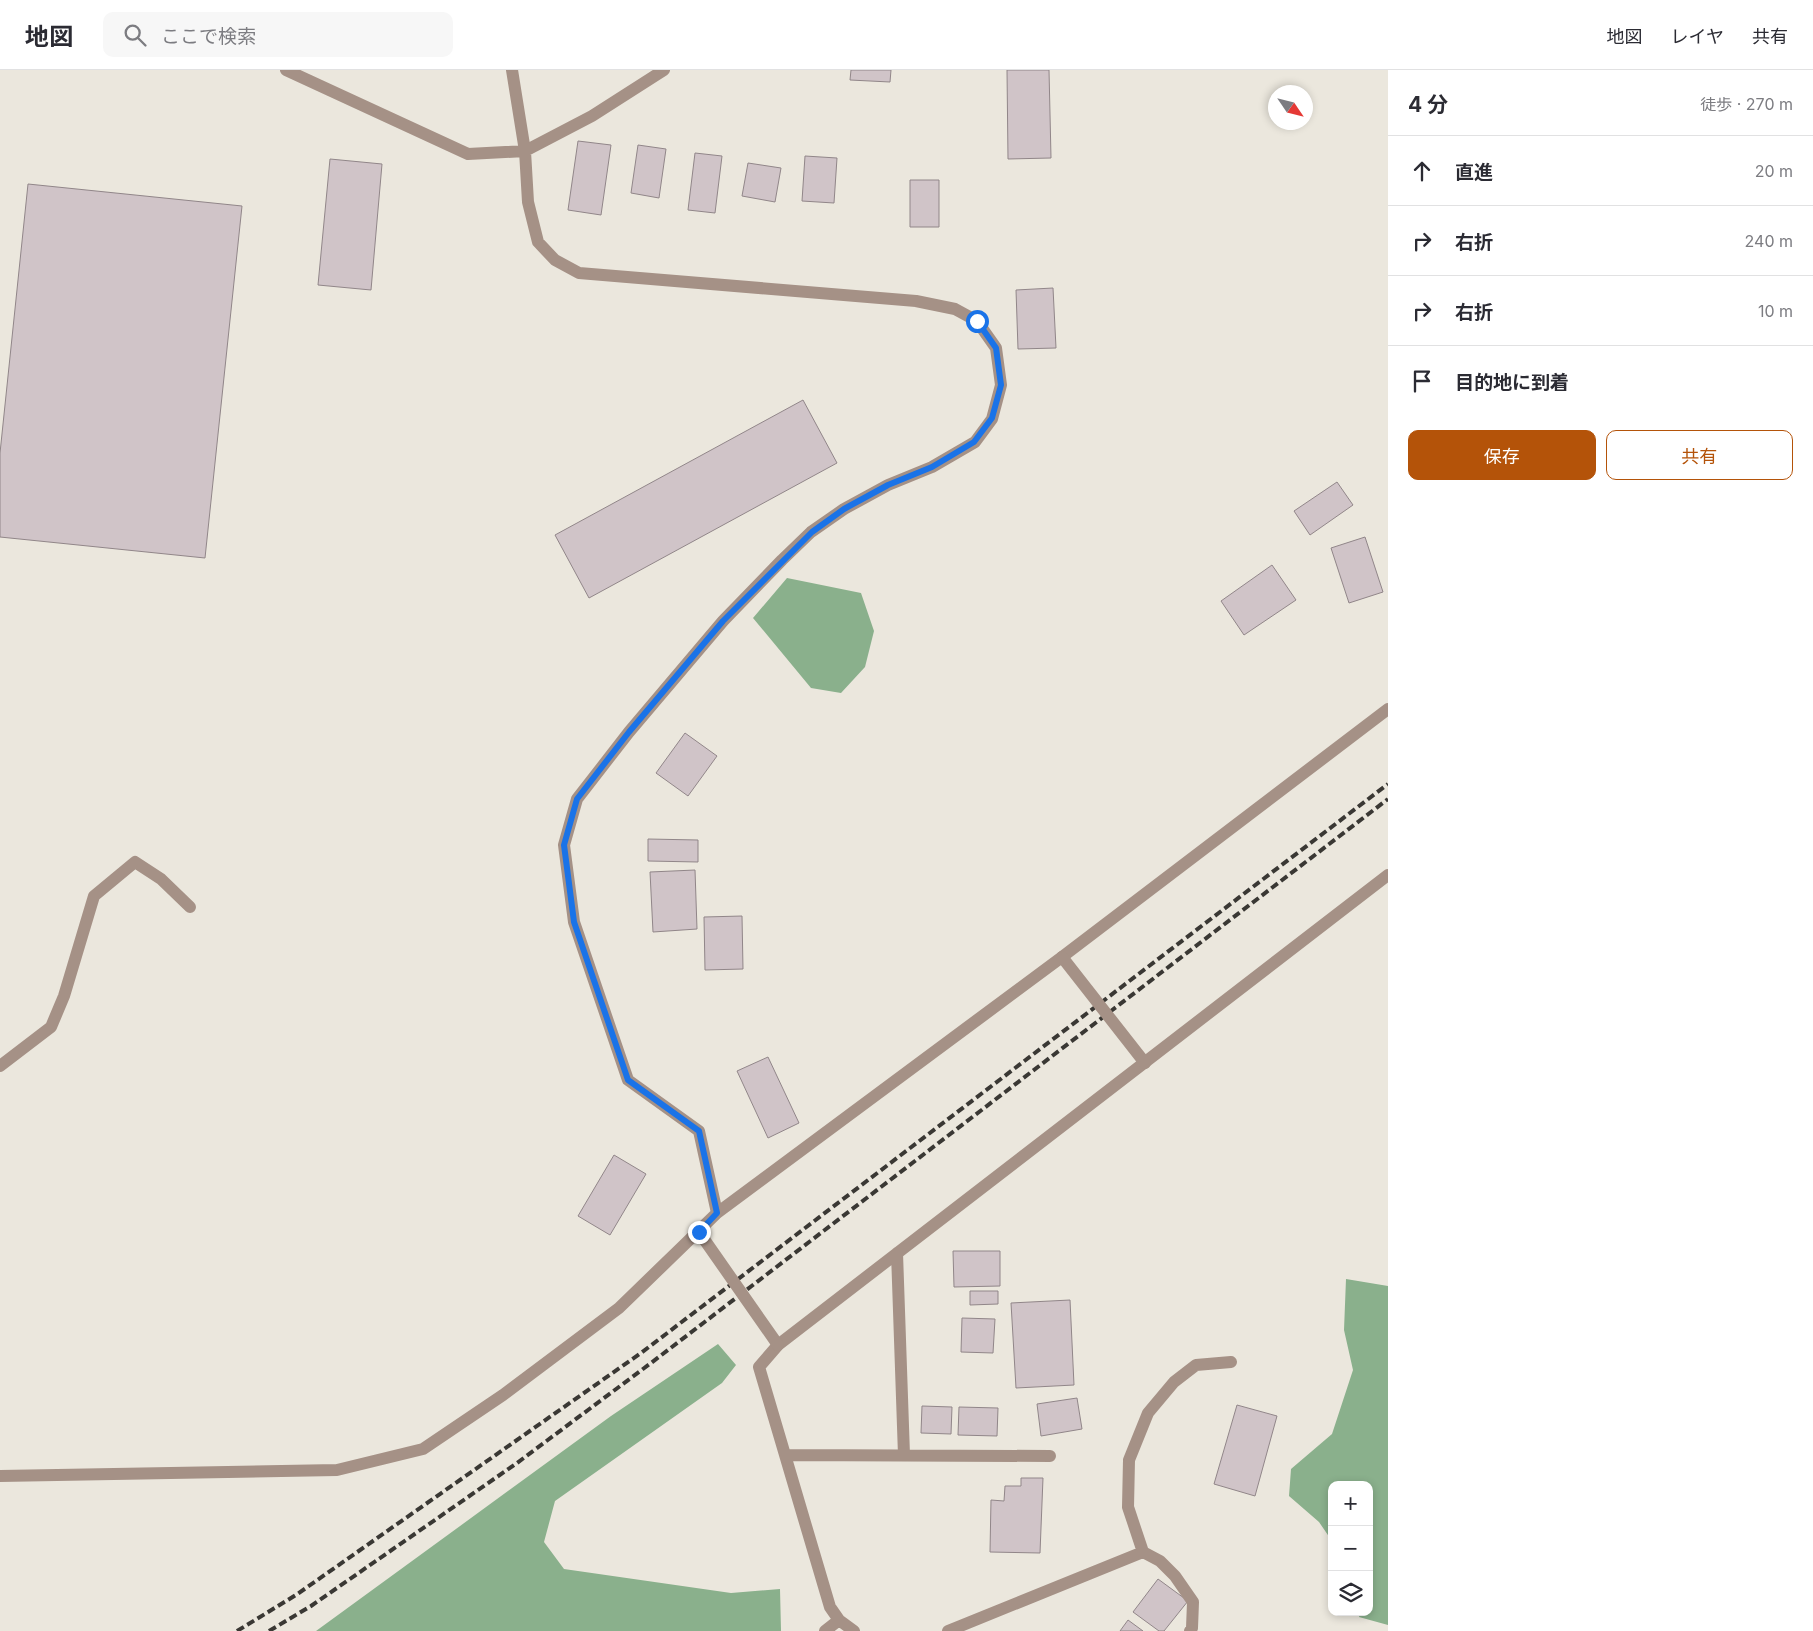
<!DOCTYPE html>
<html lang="ja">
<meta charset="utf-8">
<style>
:root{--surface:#fff;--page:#f7f7f7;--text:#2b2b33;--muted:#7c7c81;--line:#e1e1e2;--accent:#b45309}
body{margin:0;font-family:Inter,"Noto Sans JP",sans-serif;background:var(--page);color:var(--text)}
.controls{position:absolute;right:15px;bottom:15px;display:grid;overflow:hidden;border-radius:10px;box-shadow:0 2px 8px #0003}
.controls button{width:45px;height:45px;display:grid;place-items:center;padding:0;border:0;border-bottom:1px solid var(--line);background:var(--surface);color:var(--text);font:25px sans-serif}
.compass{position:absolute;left:1268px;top:15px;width:45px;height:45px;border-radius:50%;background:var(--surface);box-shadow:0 2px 8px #0003;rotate:125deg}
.stop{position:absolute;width:15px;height:15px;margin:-11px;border:4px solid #1a73e8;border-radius:50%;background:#fff}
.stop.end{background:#1a73e8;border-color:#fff;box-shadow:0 1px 5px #0008}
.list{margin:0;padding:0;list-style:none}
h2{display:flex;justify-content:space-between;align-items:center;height:65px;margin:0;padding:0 20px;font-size:21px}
h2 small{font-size:16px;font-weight:400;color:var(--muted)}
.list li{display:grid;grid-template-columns:32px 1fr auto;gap:15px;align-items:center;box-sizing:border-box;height:70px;padding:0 20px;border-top:1px solid var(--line)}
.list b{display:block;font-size:19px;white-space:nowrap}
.list em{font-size:16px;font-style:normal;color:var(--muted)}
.actions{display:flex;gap:10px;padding:15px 20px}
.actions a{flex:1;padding:11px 0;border:1px solid var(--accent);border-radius:10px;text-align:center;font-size:18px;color:var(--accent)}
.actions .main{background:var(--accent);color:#fff}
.icon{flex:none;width:28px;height:28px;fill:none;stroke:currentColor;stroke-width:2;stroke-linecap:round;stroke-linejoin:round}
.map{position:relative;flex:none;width:1388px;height:1561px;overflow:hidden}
header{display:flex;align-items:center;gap:30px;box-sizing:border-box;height:70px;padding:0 25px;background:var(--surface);border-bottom:1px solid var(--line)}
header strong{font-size:24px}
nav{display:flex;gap:28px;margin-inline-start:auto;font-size:18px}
.search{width:350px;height:45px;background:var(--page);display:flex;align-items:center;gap:12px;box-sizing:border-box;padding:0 18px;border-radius:10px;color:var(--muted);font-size:19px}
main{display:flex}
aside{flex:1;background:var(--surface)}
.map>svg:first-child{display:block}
.forest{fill:#8ab08c}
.building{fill:#d0c4c8;stroke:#918689}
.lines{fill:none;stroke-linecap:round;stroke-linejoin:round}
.street{stroke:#a59186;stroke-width:12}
.rail{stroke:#3a3834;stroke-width:4;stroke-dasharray:8 4;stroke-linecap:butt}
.street-bridge{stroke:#a59186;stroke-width:12}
.route{stroke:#1a73e8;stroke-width:6}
</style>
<header>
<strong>地図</strong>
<div class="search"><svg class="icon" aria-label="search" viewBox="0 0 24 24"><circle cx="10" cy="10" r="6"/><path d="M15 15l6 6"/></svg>ここで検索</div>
<nav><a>地図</a><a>レイヤ</a><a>共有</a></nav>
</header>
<main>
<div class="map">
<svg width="1388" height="1561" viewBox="0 0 1388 1561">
<rect width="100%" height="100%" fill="#ebe7dd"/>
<path class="forest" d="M787 508 861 523 874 561 865 597 841 623 811 618 753 548Z
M1346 1209 1388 1216V1555L1359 1547 1360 1542H1369V1415H1332V1471L1319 1452 1289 1426 1291 1399 1332 1364 1353 1300 1344 1260Z
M718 1274 736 1295 722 1313 555 1431 544 1472 564 1499 731 1523 780 1519 781 1561H316L611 1346Z"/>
<path class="building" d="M851 0H891L890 12 850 10Z
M1007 0H1049L1051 88 1008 89Z
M578 71 611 75 601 145 568 140Z
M638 75 666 79 659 128 631 123Z
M695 83 722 86 715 143 688 140Z
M805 86 837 88 834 133 802 131Z
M330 89 382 94 371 220 318 215Z
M748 93 781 98 775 132 742 126Z
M910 110H939V157H910Z
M28 114 242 136 205 488 0 467V383Z
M1053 218 1056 278 1018 279 1016 220Z
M803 330 837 393 589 528 555 465Z
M1337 412 1353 435 1310 465 1294 441Z
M1365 467 1383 522 1349 533 1331 478Z
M1272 495 1296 530 1244 565 1221 531Z
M685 663 717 686 688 726 656 703Z
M648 769 698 770V792L648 791Z
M695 800 697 859 653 862 650 802Z
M742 846 743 899 705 900 704 847Z
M768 987 799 1053 768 1068 737 1001Z
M614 1085 646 1104 610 1165 578 1146Z
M953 1181H1000V1216L954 1217Z
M970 1221H998V1234L970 1235Z
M1070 1230 1074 1315 1016 1318 1011 1233Z
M962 1248 995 1249 993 1283 961 1282Z
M1077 1328 1082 1359 1041 1366 1037 1334Z
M1237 1335 1277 1346 1255 1426 1214 1414Z
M922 1336 952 1337 951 1364 921 1363Z
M959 1337 998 1338 997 1366 958 1365Z
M1021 1408H1043L1040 1483 990 1482 991 1430 1004 1431 1005 1416H1021Z
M1158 1509 1188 1531 1164 1561H1159L1133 1542Z
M1128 1550 1143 1561H1120Z"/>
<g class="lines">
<path class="street" d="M286 0 468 84 525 81 592 46 664 0
M512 0 525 81 528 132 538 172 555 190 579 203 916 231 955 239 977 251 996 278 1001 315 992 349 975 372 932 397 888 415 844 439 811 462 782 490 723 551 629 662 577 729 564 775 574 852 628 1010 699 1061 717 1143
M0 996 51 957 64 926 94 826 135 792 161 809 190 837
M897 1183 904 1385
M785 1385 1050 1386
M0 1406 337 1400 423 1379 503 1325 619 1238 717 1143 1062 887 1388 639
M1143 1482 1128 1437 1129 1390 1148 1343 1174 1312 1196 1295 1231 1292
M825 1561 839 1550
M854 1561 839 1550 830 1537 759 1297 778 1275 1388 805
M948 1561 1143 1482 1160 1491 1175 1506 1193 1532 1192 1558 1190 1561"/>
<path class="rail" d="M237 1561 296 1525 641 1283 1388 714
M269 1561 311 1536 517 1393 651 1293 1388 729"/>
<path class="street-bridge" d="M1062 887 1145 993
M699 1162 778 1275"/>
</g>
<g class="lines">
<path class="route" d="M699 1162 717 1143 699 1061 628 1010 574 852 564 775 577 729 629 662 723 551 812 462 844 439 888 415 932 397 974 372 992 348 1001 315 996 278 977 251"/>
</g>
</svg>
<div class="controls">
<button>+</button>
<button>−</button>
<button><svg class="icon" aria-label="layers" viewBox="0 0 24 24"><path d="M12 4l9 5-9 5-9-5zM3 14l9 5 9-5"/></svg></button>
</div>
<svg class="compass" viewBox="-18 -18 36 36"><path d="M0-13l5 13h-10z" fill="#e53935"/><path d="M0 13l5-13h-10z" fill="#7c7c81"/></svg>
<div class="stop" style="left:977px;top:251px"></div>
<div class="stop end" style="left:699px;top:1162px"></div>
</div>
<aside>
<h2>4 分<small>徒歩 · 270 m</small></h2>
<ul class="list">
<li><svg class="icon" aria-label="ahead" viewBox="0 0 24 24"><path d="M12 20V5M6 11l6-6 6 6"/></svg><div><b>直進</b></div><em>20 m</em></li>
<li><svg class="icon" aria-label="right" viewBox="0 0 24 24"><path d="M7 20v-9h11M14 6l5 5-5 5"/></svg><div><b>右折</b></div><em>240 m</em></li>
<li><svg class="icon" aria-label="right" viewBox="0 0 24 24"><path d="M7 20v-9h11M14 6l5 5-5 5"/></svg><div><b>右折</b></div><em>10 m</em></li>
<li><svg class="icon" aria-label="arrive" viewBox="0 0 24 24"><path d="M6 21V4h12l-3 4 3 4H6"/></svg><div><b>目的地に到着</b></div></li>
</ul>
<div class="actions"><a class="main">保存</a><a>共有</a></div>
</aside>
</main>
